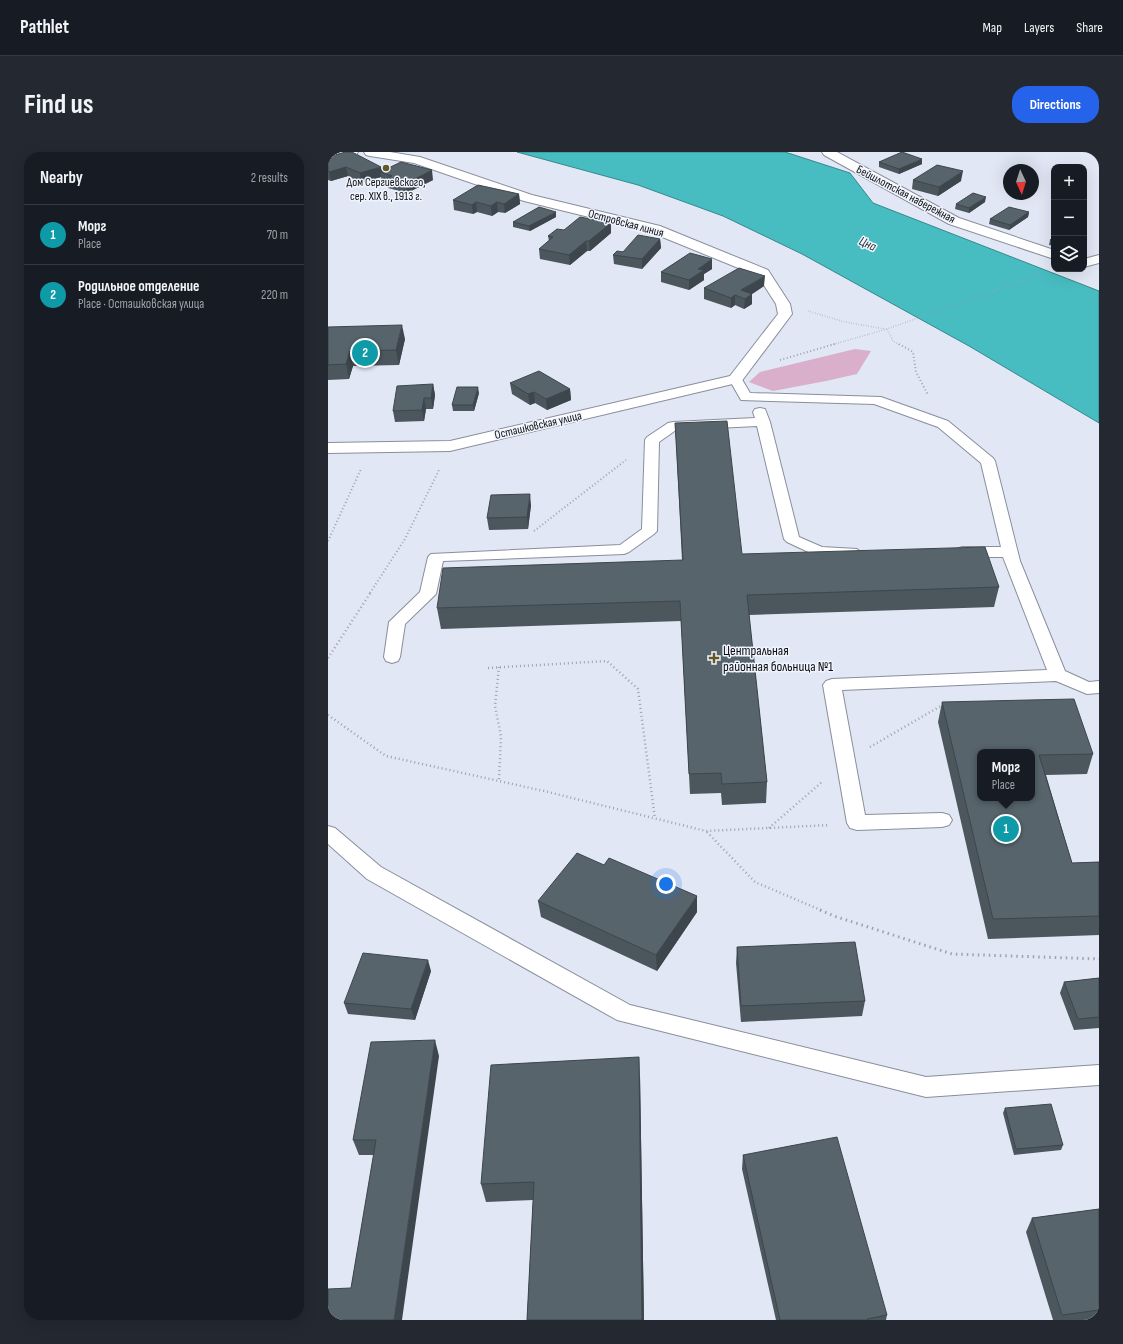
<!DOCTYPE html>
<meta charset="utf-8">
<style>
:root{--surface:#171b24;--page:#242831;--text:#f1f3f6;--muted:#9ea1a6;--line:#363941;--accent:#2563eb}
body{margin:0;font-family:"Sofia Sans Condensed",sans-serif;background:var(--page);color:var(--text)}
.controls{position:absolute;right:12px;top:12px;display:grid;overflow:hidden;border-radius:8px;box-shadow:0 4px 16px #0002}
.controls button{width:36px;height:36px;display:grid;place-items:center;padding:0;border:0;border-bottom:1px solid var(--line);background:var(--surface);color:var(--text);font:20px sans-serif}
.compass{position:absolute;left:675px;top:12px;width:36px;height:36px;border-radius:50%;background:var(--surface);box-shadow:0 4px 16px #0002;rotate:176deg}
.you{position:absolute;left:338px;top:732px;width:14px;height:14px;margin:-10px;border:3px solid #fff;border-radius:50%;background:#1a73e8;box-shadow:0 0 0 6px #1a73e833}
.badge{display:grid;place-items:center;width:26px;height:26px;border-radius:50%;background:var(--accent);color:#fff;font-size:13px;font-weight:700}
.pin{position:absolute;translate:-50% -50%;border:2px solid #fff;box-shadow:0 1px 4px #0006}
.popup{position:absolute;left:649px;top:597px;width:58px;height:52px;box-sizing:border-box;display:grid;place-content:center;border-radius:8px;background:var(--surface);filter:drop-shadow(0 1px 3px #0005);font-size:13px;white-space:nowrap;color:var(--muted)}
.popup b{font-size:15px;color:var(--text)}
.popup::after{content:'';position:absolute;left:50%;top:100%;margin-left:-8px;border:8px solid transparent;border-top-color:var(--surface)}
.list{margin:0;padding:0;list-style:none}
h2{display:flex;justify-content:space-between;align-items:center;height:52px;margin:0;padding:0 16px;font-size:17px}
h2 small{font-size:13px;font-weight:400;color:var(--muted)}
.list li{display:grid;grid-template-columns:26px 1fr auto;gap:12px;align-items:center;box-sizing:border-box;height:60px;padding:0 16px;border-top:1px solid var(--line)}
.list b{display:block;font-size:15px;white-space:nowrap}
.list p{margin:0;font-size:13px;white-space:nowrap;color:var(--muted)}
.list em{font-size:13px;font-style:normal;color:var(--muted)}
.icon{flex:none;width:22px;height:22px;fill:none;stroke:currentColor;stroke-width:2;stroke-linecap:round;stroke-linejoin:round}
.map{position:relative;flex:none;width:771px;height:1168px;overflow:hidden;border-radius:16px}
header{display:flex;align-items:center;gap:24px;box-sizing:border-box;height:56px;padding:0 20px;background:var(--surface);border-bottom:1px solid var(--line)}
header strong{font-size:19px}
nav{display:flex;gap:22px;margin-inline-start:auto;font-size:14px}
.intro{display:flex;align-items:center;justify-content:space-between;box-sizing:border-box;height:96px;padding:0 24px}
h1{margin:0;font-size:28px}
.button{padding:10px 18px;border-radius:16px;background:var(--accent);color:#fff;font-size:14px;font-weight:700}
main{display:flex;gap:24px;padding:0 24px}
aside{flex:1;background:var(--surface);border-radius:16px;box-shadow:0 4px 16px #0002}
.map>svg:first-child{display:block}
.green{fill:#d9afcc}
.water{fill:#47bdc1;stroke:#35888c}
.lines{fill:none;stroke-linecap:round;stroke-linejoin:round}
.lane-casing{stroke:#898e9b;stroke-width:2}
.street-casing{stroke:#898e9b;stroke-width:2}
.path-far3{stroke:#9ea3ae;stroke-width:1.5;stroke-dasharray:0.5 2;stroke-linecap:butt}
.path-far2{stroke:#9ea3ae;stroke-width:2;stroke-dasharray:1 2.5;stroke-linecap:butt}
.path-far1{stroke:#9ea3ae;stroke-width:2.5;stroke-dasharray:1 3;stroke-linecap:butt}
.path{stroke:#9ea3ae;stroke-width:3;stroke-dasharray:1.5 4;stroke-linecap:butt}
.lane{fill:#fff;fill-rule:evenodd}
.street{fill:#fff;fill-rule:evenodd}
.wall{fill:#4b565d}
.shaded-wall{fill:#3d464c}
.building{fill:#57646c;stroke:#3d464c;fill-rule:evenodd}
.poi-dot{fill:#655724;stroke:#f0f4fd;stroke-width:1.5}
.labels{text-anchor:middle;stroke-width:3;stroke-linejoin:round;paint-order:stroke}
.far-poi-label{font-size:12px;fill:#0c0e12;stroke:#f0f4fd}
.far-street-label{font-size:12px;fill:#0c0e12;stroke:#f0f4fd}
.far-water-label{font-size:13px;font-style:italic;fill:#1a2f30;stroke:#f0f4fd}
.poi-label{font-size:14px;fill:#0c0e12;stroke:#f0f4fd;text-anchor:start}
</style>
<header>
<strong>Pathlet</strong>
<nav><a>Map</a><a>Layers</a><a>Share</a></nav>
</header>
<div class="intro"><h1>Find us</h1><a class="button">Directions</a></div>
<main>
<aside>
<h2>Nearby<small>2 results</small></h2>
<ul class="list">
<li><span class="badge" style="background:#0f9aa8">1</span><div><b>Морг</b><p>Place</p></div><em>70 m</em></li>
<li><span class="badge" style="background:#0f9aa8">2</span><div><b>Родильное отделение</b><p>Place · Осташковская улица</p></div><em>220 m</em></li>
</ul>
</aside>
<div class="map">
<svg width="771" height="1168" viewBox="0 0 771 1168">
<rect width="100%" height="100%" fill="#e1e7f5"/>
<path class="green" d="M527 197 543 199 529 222 498 229 445 239 421 230 432 220Z"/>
<path class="water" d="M189 0H457L522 21 545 51 771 139V271L641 194 474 102 395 64 310 33Z"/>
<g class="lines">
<defs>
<path id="lane" d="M407 223 412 224 422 241 553 245 620 269 665 306 667 309 692 409 737 519 761 530 771 529V541L759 542 728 529 514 538 537 663 614 661 621 663 624 668 621 673 614 675 529 678 522 676 519 671 495 533 498 529 504 527 719 518 675 405H634L629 403 626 400 629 397 634 395H673L653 311 610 275 546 252 413 248 401 227 402 224Z
M432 256 437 257 442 270 471 385 494 395 529 397 532 400 529 403 491 405 459 390 456 387 429 274 348 278 331 290 329 379 326 382 301 400 296 402 115 409 108 442 77 472 72 505 70 509 64 511 58 509 56 505 61 470 92 440 100 405 103 402 292 393 314 377 317 288 319 285 340 271 345 270 427 266 425 260 427 257Z
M0 674 7 676 53 715 302 853 598 925 771 913V933L598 945 297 870 289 868 39 727 0 692Z"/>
<path id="street" d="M0 0H30L28 3 0 8Z
M36 0H62L92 5 204 43 332 74 440 118 462 152 464 162 413 230 122 299 0 301V291L122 289 402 224 450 162 448 152 430 124 322 80 196 49 86 11 42 4 38 3Z
M494 0H509L631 66 726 98V107L621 72 496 3Z
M771 103V111L756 115V107Z"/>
</defs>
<use href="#lane" class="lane-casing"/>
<use href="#street" class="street-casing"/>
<path class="path-far3" d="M480 159 517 170 557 177
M559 177 565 189 572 193
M503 193 559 177 713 122"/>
<path class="path-far2" d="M571 192 585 200 588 220 600 243
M452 208 507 192
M206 379 298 308
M0 389 33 317
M42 441 77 387 112 316"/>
<path class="path-far1" d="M0 506 43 440
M171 515 167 554 173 584 171 628
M160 516 279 509 310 537 327 667
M0 563 58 604 216 639 378 679 502 673
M542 595 616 552
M441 676 495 629
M379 680 427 730 495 759"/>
<path class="path" d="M492 758 506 764 624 802 771 807"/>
<use href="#lane" class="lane"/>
<use href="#street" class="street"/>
</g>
<path class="wall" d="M0 5 54 19 105 28 79 41 60 36 59 31 54 30 53 25 33 31 20 24 3 29 0 28Z
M551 10 594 12 571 22 551 15Z
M585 28 633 29 610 44 584 37Z
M191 42 192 52 177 61 170 60 164 64 149 60 145 62 126 58 125 48Z
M657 50 641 61 627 57 628 52Z
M701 60 700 65 681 78 661 72 662 67Z
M228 65 202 79 185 75V70Z
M283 71V81L262 99H259L242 113 212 107 211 97 221 89 220 84 236 78Z
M726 85V94L721 93 722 88Z
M332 87 333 96 314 117 286 112 285 103Z
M384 117 376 122V128L361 138 333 130V120Z
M436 134 424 142V152L416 157 407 153 403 156 376 147V136Z
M0 175 77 187 71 213 25 214 21 227 0 228Z
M182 231 242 237 243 248 219 258 207 251 202 253 184 242Z
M105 232 107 243 105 257H98L96 269 67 270 65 259Z
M151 241 146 259H125L124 253Z
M347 271 414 402 671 435 666 455 421 463 439 630 438 651 394 653 393 641 362 642 353 469 113 477 109 456 354 408 348 290Z
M203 353 200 377 161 378 159 366Z
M614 550 765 602 759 622 718 623 744 711 771 710V783L660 787 610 570Z
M210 749 369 760 329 819 213 765Z
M409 795 537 849 534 864 413 870 408 811Z
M103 819 87 868 20 862 16 851Z
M771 826V876L746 878 732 841 736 830Z
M111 904 23 1136 46 1003H31L25 988Z
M312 924 316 1168H199L205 1048 158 1050 153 1032Z
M677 956 735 993 733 998 686 1003 675 961Z
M415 1003 559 1163 558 1168H448L414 1017Z
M771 1057V1168H725L698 1080 704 1066Z"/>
<path class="shaded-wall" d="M594 7V12L571 22V17Z
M18 15 20 24 3 29 1 20Z
M53 15 55 21 52 20 53 25 33 31 32 21Z
M104 18 105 28 79 41 77 32Z
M635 19 633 29 610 44 611 35Z
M191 42 192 52 177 61 176 52Z
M658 45 657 50 641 61V56Z
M148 50 149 60 145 62 144 53Z
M169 50 170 60 164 64 163 54Z
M228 60V65L202 79 201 74Z
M701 60 700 65 681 78 682 73Z
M283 71V81L262 99 261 89Z
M332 87 333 96 314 117V107Z
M258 89 259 99 242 113 241 103Z
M384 107V117L376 122V128L361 138V128L370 117Z
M437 124 436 134 424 142V152L416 157 417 147 413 138Z
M407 143V153L403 156V146Z
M74 173 77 187 71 213 68 198Z
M22 199 25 214 21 227 18 212Z
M105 232 107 243 105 257 103 246Z
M150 235 151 241 146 259 145 253Z
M242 237 243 248 219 258 218 247Z
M206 240 207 251 202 253 200 242Z
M96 246 98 257 96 269 94 258Z
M202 342 203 353 200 377 199 365Z
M369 744V760L329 819 328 803Z
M100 808 103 819 87 868 83 857Z
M107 888 111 904 74 1168H66Z
M311 905 312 924 316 1168H314Z"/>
<path class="building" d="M17 0H24L53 15 32 21 18 15 1 20 0 19V5Z
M574 0 594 7 571 17 551 10Z
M73 10 104 18 77 32 58 27 64 24 52 20Z
M609 13 635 19 611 35 585 28Z
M150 33 191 42 176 52 169 50 163 54 148 50 144 53 125 48Z
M645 41 658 45 641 56 628 52Z
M211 55 228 60 201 74 185 70Z
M681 55 701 60 682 73 662 67Z
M252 65 283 71 261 89H258L241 103 211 97 225 85 220 84 229 77 236 78Z
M310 83 332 87 314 107 285 103 289 99 295 100Z
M726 85V89L722 88Z
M362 101 384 107 370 117 376 118 361 128 333 120Z
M411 116 437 124 413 138 424 142 417 147 407 143 403 146 376 136Z
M74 173 68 198 22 199 18 212 0 213V175Z
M211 219 242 237 218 247 206 240 200 242 182 231Z
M105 232 103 246H96L94 258 65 259 69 234Z
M129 235H150L145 253H124Z
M399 269 414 402 657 395 671 435 419 443 439 630 394 632 393 621 361 622 352 449 109 456 115 416 355 408 347 271Z
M202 342 199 365 159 366 163 343Z
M746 547 765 602 711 603 744 711 771 710V764L665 767 614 550ZM652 600H704V646H652Z
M249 701 276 713 281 706 369 744 328 803 210 749Z
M527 790 537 849 413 854 409 795Z
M35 801 100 808 83 857 16 851Z
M771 826V865L750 867 736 830Z
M107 888 66 1168H0V1137L23 1136 48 988H25L43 890Z
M311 905 314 1168H199L206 1030 153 1032 163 913Z
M723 952 735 993 688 997 677 956Z
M509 985 559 1163 539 1167 540 1168H452L415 1003Z
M771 1057V1158L734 1163 704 1066Z"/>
<g class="poi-dot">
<circle cx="58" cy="16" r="4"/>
<path d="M384 500h4v4h4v4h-4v4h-4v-4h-4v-4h4z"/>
</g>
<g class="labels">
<g class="far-poi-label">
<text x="58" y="34">Дом Сергиевского,<tspan x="58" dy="14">сер. XIX в., 1913 г.</tspan></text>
</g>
<g class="far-street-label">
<text transform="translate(578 42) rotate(28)" y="4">Бейшлотская набережная</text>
<text transform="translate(298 71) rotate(15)" y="4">Островская линия</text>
<text transform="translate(210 273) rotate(-13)" y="4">Осташковская улица</text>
</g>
<g class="far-water-label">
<text transform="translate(540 91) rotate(24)" y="5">Цна</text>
</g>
<g class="poi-label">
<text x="395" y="503">Центральная<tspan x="395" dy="16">районная больница №1</tspan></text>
</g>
</g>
</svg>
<div class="controls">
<button>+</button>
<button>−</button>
<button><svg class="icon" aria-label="layers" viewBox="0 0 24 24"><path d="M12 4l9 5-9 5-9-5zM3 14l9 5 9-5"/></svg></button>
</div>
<svg class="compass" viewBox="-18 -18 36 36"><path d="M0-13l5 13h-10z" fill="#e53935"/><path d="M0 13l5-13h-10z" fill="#9ea1a6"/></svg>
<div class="you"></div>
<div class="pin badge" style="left:678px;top:677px;background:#0f9aa8">1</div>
<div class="popup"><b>Морг</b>Place</div>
<div class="pin badge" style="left:37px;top:201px;background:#0f9aa8">2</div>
</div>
</main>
